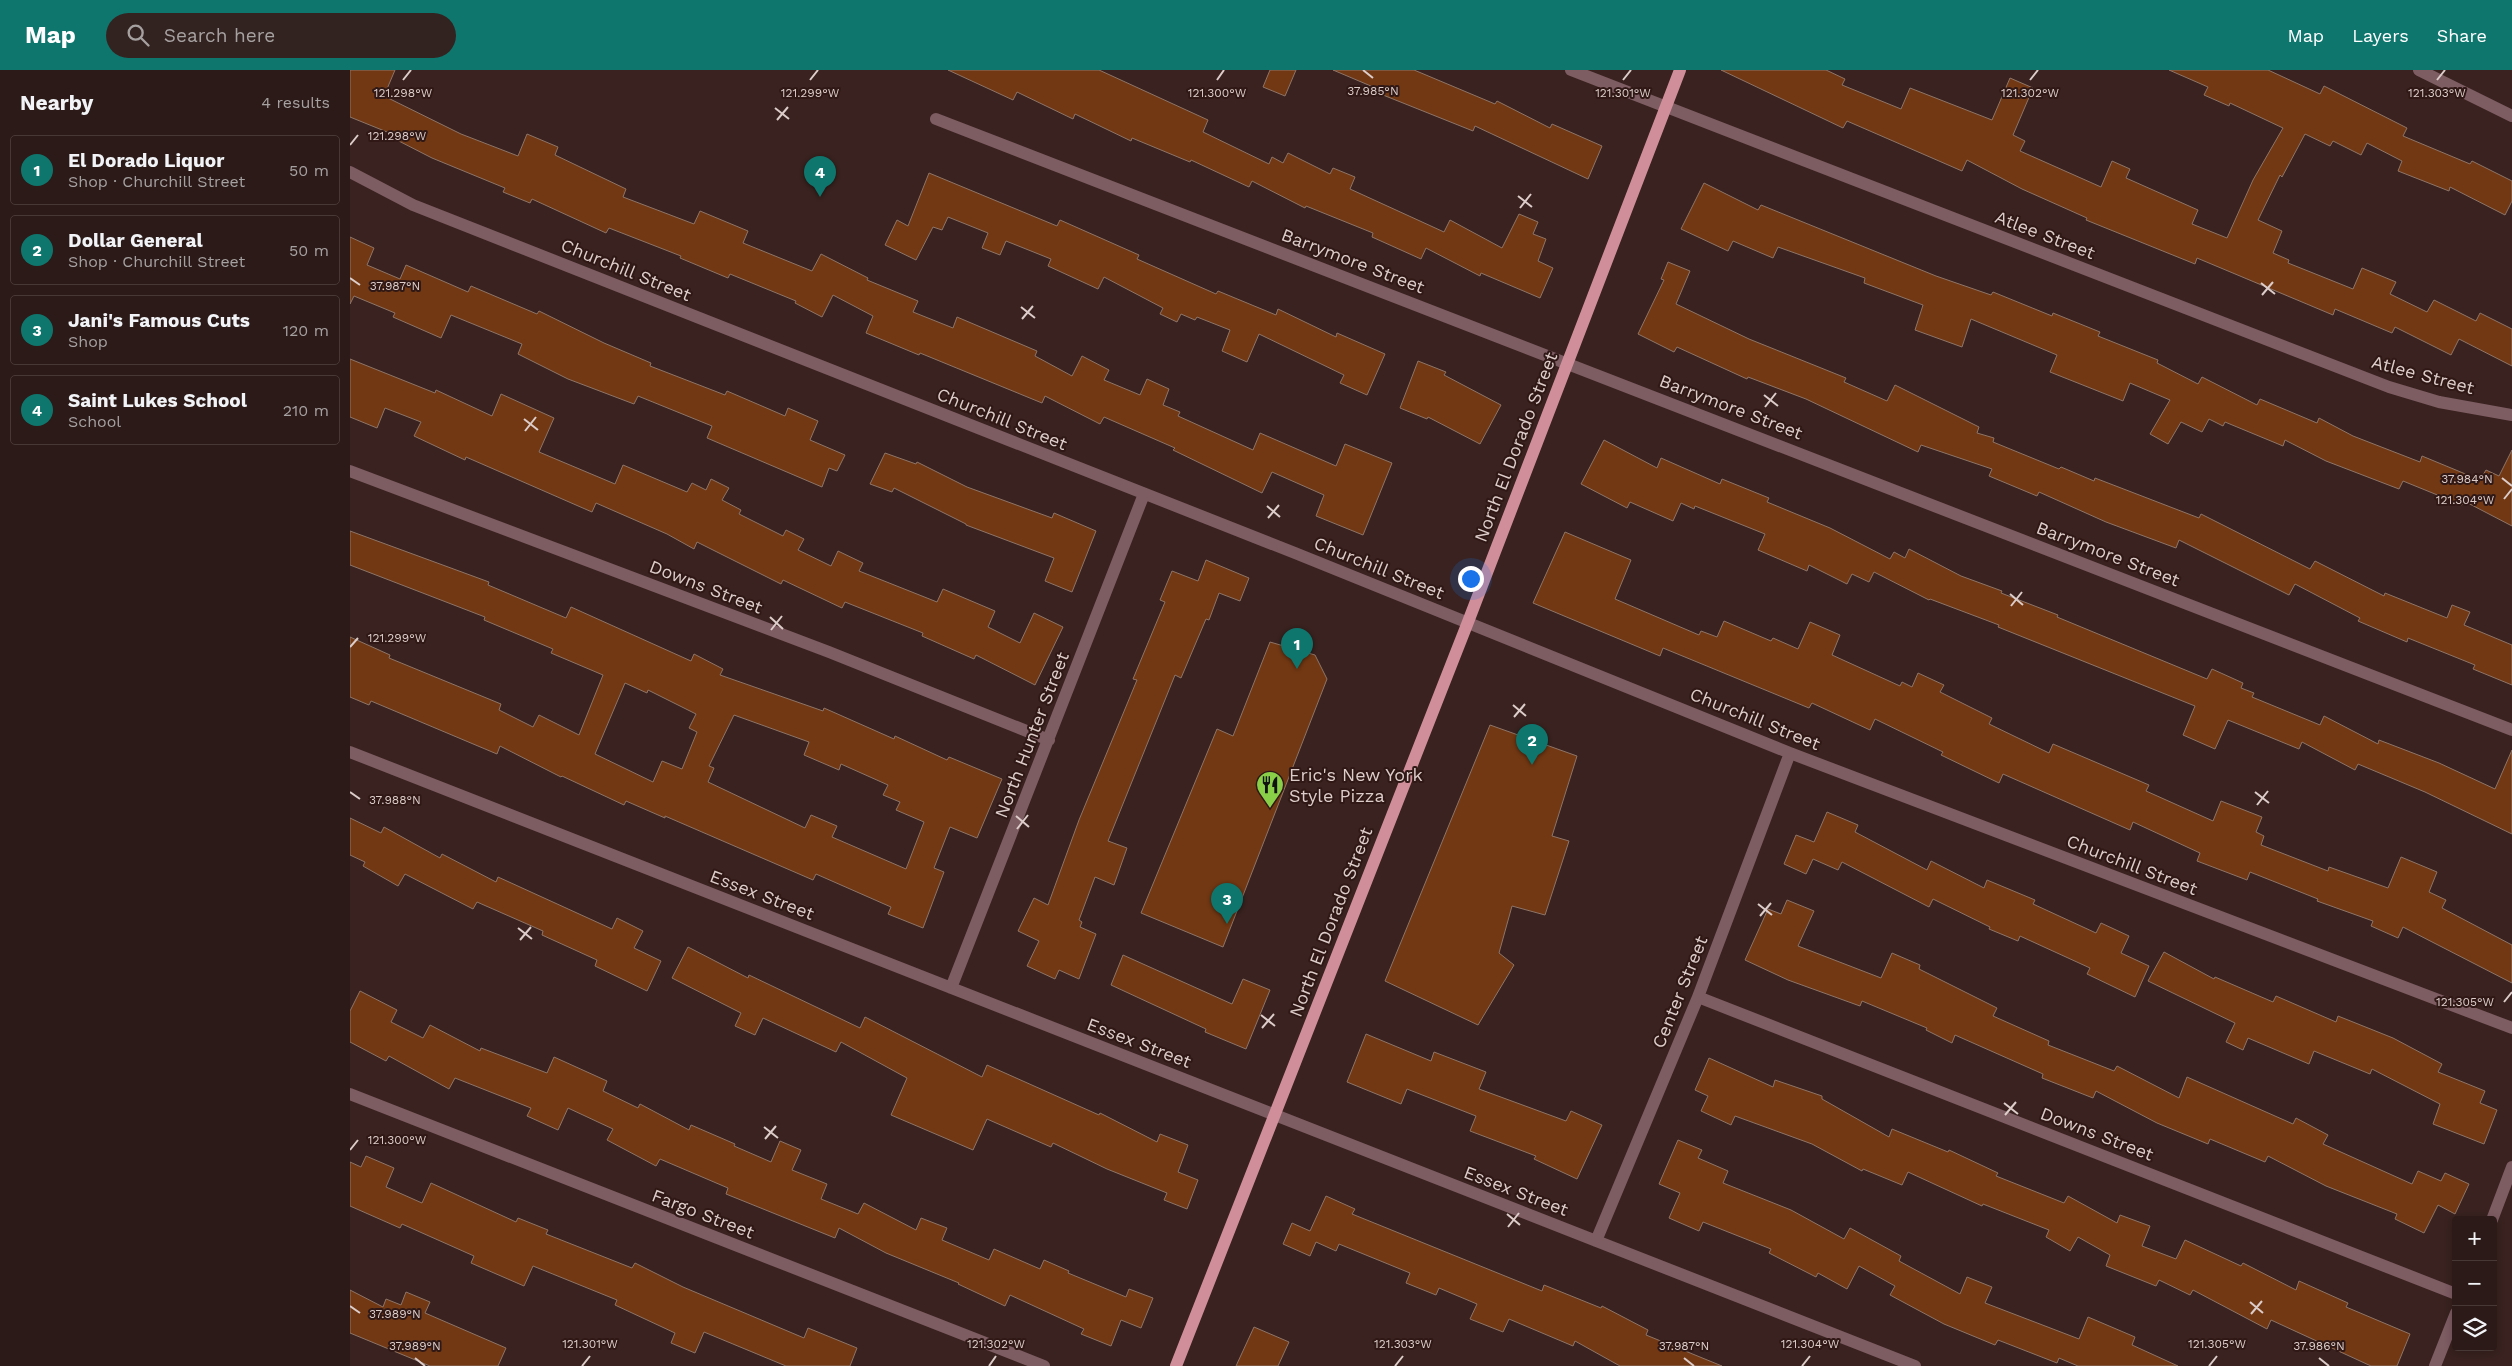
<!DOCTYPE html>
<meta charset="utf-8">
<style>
:root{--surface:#2b1a17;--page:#332320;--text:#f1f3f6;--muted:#a6a1a1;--line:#473836;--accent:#0f766e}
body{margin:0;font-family:"Work Sans",sans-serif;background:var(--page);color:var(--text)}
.controls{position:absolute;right:15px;bottom:15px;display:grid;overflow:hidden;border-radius:5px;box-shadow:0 2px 8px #0003}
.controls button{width:45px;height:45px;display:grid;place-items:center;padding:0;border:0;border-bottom:1px solid var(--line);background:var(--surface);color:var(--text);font:25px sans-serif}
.you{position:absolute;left:1120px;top:508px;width:18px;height:18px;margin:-12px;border:4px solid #fff;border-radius:50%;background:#1a73e8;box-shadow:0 0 0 8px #1a73e833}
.badge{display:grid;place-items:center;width:32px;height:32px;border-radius:50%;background:var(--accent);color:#fff;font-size:16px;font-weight:700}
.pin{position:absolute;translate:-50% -41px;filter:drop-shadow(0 1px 2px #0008)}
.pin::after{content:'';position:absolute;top:26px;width:18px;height:15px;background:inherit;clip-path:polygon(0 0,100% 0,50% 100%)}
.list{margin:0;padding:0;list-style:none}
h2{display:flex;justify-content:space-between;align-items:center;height:65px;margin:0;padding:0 20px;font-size:21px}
h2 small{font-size:16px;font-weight:400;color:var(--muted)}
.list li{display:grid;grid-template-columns:32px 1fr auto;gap:15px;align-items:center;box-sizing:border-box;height:70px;margin:0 10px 10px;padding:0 10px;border:1px solid var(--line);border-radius:5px}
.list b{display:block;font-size:19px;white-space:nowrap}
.list p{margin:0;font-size:16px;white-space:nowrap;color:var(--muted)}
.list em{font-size:16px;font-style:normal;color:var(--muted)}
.icon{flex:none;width:28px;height:28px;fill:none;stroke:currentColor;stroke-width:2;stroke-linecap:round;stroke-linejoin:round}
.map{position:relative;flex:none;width:2162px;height:1296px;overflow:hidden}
header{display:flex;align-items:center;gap:30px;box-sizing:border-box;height:70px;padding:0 25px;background:var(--accent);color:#fff}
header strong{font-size:24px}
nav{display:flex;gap:28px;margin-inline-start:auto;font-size:18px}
.search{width:350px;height:45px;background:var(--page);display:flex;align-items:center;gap:12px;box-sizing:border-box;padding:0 18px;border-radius:28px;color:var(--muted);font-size:19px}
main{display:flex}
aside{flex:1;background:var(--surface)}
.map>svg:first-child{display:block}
.building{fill:#723813;stroke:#8e7568;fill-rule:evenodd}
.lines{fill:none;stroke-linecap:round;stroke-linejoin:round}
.minor{stroke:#7d5c62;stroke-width:12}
.major{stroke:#d08e9a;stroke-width:12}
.ticks{fill:none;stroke:#ddcdca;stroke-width:2}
.labels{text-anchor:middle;stroke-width:4;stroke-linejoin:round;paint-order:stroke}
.street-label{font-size:18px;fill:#ddcdca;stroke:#2f1815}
.poi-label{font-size:18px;fill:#ddcdca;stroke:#2f1815;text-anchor:start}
.ticks-label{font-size:12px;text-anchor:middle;fill:#ddcdca;stroke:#2f1815;stroke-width:4;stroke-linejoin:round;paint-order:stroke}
</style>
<header>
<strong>Map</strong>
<div class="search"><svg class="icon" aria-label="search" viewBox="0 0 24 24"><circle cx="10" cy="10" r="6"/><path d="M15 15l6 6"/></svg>Search here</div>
<nav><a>Map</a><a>Layers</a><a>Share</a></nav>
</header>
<main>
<aside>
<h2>Nearby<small>4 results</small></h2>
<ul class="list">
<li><span class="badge">1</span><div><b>El Dorado Liquor</b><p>Shop · Churchill Street</p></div><em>50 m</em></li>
<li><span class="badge">2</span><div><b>Dollar General</b><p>Shop · Churchill Street</p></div><em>50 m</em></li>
<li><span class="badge">3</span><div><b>Jani's Famous Cuts</b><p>Shop</p></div><em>120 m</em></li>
<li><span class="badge">4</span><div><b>Saint Lukes School</b><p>School</p></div><em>210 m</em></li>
</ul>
</aside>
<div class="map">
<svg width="2162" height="1296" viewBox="0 0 2162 1296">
<rect width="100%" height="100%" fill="#39221f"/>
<path class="building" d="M0 0H45L34 26 111 64 168 86 177 64 208 77 205 85 276 119 273 127 344 154 350 141 398 161 393 173 462 201 471 184 518 208 517 210 568 231 563 242 603 258 607 247 687 281 685 286 722 306 732 286 759 300 754 310 790 325 797 309 819 319 813 335 830 342 828 346 903 380 910 363 986 396 995 374 1042 393 1013 465 966 446 974 425 922 402 912 423 823 380 825 378 754 347 750 354 695 326 692 333 570 283 569 285 516 263 523 246 483 225 472 247 445 233 446 231 380 204 378 208 330 188 331 186 259 158 256 163 182 129 180 133 153 122 155 118 82 88 41 67 42 64 0 47Z
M598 0H749L858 50 853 62 919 94 922 87 933 93 938 83 980 104 983 98 1005 107 1000 119 1094 162 1100 150 1152 178 1169 144 1188 152 1183 164 1196 169 1188 191 1203 198 1190 228 1131 203 1130 206 1076 178 1071 189 1022 167 1023 163 956 136 955 138 902 111 899 117 841 90 840 92 782 68 781 71 725 44 723 49 667 22 663 30Z
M920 0H946L935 26 913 17Z
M983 0H1064L1145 34 1147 31 1200 58 1202 54 1252 76 1238 109 1125 56 1123 61 1033 25 1035 22Z
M1371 0H1476L1495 9 1492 15 1551 39 1560 18 1642 50 1660 8 1683 18 1663 65 1675 71 1670 81 1751 117 1762 91 1780 99 1776 108 1848 140 1842 154 1877 168 1903 110 1933 58 1880 33 1879 36 1854 25 1858 17 1819 0H1918L1970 24 1974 16 2057 58 2053 66 2120 94 2122 91 2162 111V131L2155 145 2100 117 2099 121 2048 101 2052 91 2017 73 2011 85 1983 71 1980 76 1955 64 1932 107 1930 105 1908 150 1932 161 1923 183 1939 190 1938 193 2003 219 2012 198 2046 212 2040 224 2077 242 2084 230 2126 251 2130 243 2162 259V296L2109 269 2101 285 2045 257 2042 263 1985 239 1983 245 1847 188 1845 194 1736 150 1737 148 1672 119 1617 90 1612 101 1497 51 1493 58Z
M579 103 707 156 710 150 789 185 787 189 866 224 868 221 926 245 928 239 986 267 987 263 1035 284 1017 325 990 313 994 305 909 264 897 292 872 281 880 260 847 247 845 250 831 244 827 252 810 244 813 238 754 207 748 219 698 196 701 189 656 171 650 185 632 178 638 163 598 147 592 160 583 157 566 190 535 175 547 150 558 156Z
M1354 113 1408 140 1411 135 1586 206 1641 225 1643 222 1702 246 1703 243 1750 262 1748 266 1808 290 1807 293 1848 314 1852 307 1907 335 1910 329 1967 353 1969 348 2003 366 2070 392 2072 386 2130 410 2136 400 2149 406 2162 380V456L2114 431 2112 435 2053 411 2049 419 1976 391 1935 370 1933 376 1875 352 1873 356 1859 349 1852 362 1831 352 1818 374 1800 364 1820 330 1780 313 1773 331 1700 302 1707 285 1621 249 1612 277 1565 260 1573 235 1514 213 1515 208 1428 177 1423 188 1383 171 1378 181 1331 159Z
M0 167 24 178 17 195 50 209 56 195 118 222 121 216 187 244 189 241 254 273 301 293 300 296 375 325 377 321 435 346 438 338 468 351 460 370 495 385 487 401 479 398 472 417 357 368 362 356 288 326 284 334 218 309 168 284 172 274 101 245 91 268 43 247 45 243 4 226 0 234Z
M1318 192 1340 201 1326 234 1399 269 1496 308 1494 312 1537 331 1545 315 1629 357 1627 363 1644 368 1643 372 1709 399 1711 397 1744 411 1745 408 1849 448 1851 444 1960 499 1965 491 2034 526 2035 523 2097 548 2102 535 2120 542 2114 555 2162 575V615L2123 599 2125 595 2058 568 2057 572 2008 551 2010 548 1945 514 1939 525 1829 470 1826 478 1756 452 1689 422 1687 426 1639 406 1642 399 1571 375 1568 382 1456 329 1398 307 1397 309 1327 277 1324 282 1288 264 1314 210 1311 209Z
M0 289 85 323 86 320 142 346 151 324 204 348 189 382 265 414 273 395 337 422 342 413 356 420 361 409 379 418 372 430 391 440 389 444 433 466 436 460 454 469 448 480 481 496 488 481 513 493 509 501 587 532 593 519 645 541 638 557 670 573 684 543 713 557 685 615 626 585 624 589 572 566 573 563 495 532 492 538 433 510 431 514 347 472 344 479 317 464 246 433 242 442 116 387 115 390 64 366 71 352 35 338 27 358 0 347Z
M1068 291 1096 302 1094 305 1151 335 1130 374 1078 347 1077 349 1050 338Z
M1254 370 1307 398 1311 388 1370 414 1372 409 1419 428 1417 432 1480 458 1540 489 1544 482 1555 488 1559 479 1611 506 1652 521 1651 523 1708 545 1707 547 1857 609 1862 599 1893 613 1891 618 1904 623 1902 627 1970 655 1974 646 2028 674 2029 670 2089 693 2145 719 2162 680V764L2075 722 2008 694 2005 700 1952 672 1949 679 1878 650 1865 679 1833 665 1845 636 1648 557 1649 555 1580 529 1579 530 1524 502 1519 512 1502 504 1497 514 1459 495 1457 501 1408 480 1415 464 1345 436 1344 439 1331 433 1323 451 1280 432 1277 438 1231 414Z
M535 383 566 394 567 392 617 417 702 448 704 443 746 461 722 522 695 511 704 488 616 455V454L544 418 542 422 520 414Z
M0 461 139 512 138 515 216 548 221 537 341 591 344 584 373 599 370 605 473 641 474 638 544 669 545 666 597 690 599 687 652 709 627 768 600 757 584 798 594 802 573 858 538 844 541 837 466 804 463 810 315 746V748L276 731 274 735 212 706 211 707 150 676 147 684 21 631 19 635 0 627V567L40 585 39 588 151 634 149 640 183 657 189 645 229 665 253 605 201 583 203 579 134 550 135 547 0 495ZM275 613 297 623 298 620 346 644 339 658 347 662 332 699 312 691 303 712 245 684ZM384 645 459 672 454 685 489 700 491 694 538 715 533 725 550 732 546 740 574 752 556 799 482 767 487 756 461 745 455 758 358 712 364 698 359 696Z
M1215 462 1281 490 1265 529 1349 565 1351 561 1367 567 1374 551 1421 571 1423 568 1448 579 1460 552 1490 565 1482 585 1550 616 1552 612 1562 617 1568 603 1594 615 1590 622 1642 648 1639 654 1699 683 1703 674 1799 715 1796 721 1863 751 1871 731 1912 747 1906 762 1914 766 1911 775 1978 801 1979 797 2038 818 2051 787 2087 802 2079 822 2096 830 2092 838 2162 875V913L2053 857 2048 868 2021 856 2023 851 1967 831 1968 829 1900 802 1897 810 1847 791 1850 783 1783 752 1780 760 1653 704 1649 713 1591 685 1593 682 1525 649 1520 660 1462 633 1459 638 1313 578 1310 586 1183 533Z
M856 490 899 508 890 531 869 523 859 550 856 549 831 608 825 605 758 771 777 778 764 815 745 807 729 850 732 852 730 857 746 864 729 909 709 900 705 909 677 896 689 871 668 861 684 828 698 835 729 750 787 610 783 609 815 532 810 530 822 501 848 511Z
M920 572 965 585 977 609 873 877 791 843 867 659 883 666Z
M1140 655 1227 686 1202 766 1219 771 1195 845 1162 836 1149 883 1164 895 1128 955 1035 911Z
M1477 742 1508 755 1505 762 1577 800 1581 791 1634 818 1637 810 1685 830 1683 834 1746 863 1751 853 1779 866 1771 883 1799 896 1785 927 1737 904 1740 898 1670 866 1668 871 1639 859 1640 857 1583 829 1579 837 1492 792 1488 800 1463 789 1456 804 1434 794 1446 765 1464 772Z
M0 748 31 763 34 757 90 788 92 784 146 812 148 807 262 859 267 848 293 861 284 878 311 891 297 921 245 896 247 890 192 865 193 861 127 832 123 839 55 804 48 816 13 796 15 792 0 785Z
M1437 830 1464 841 1448 876 1531 908 1542 883 1570 895 1569 899 1647 938 1643 946 1699 971 1698 975 1764 1001 1767 996 1829 1028 1837 1007 1943 1054 1946 1048 1978 1065 1973 1074 2062 1114 2068 1101 2091 1111 2095 1103 2119 1114 2105 1144 2088 1135 2074 1163 2045 1149 2047 1144 1976 1116 1918 1086 1915 1092 1860 1069 1858 1074 1807 1053 1746 1021 1743 1028 1692 1008 1693 1004 1605 965 1602 973 1576 960 1577 958 1512 931 1510 936 1438 910 1395 890 1418 839 1431 844Z
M338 877 398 908 399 905 510 958 515 947 632 1007 637 995 749 1045 750 1043 807 1072 810 1064 838 1075 828 1102 848 1110 837 1139 814 1130 817 1123 757 1099 703 1073 701 1077 637 1049 623 1080 541 1045 557 1008 491 972 486 982 413 948 405 965 385 956 391 943 322 908Z
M1814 882 1864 909 1865 907 1923 932 1926 926 1986 952 1988 946 2043 968 2092 994 2088 1002 2135 1021 2130 1033 2147 1040 2134 1074 2083 1054 2090 1034 2022 999 2020 1004 1964 981 1959 994 1898 968 1893 980 1876 972 1885 953 1798 911Z
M773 885 882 934 893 909 920 920 896 979 855 962 856 959 761 915Z
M10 921 47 940 41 952 73 968 80 955 130 981 131 978 197 1003 204 987 257 1011 253 1021 288 1038 290 1034 339 1060 341 1055 385 1074 384 1076 421 1092 430 1071 451 1080 442 1100 477 1114 471 1129 508 1144 514 1133 566 1160 571 1148 597 1158 592 1170 639 1190 644 1179 690 1199 694 1190 719 1201 718 1203 776 1227 779 1219 803 1228 791 1258 771 1250 761 1276 731 1264 734 1259 660 1225 655 1236 608 1214 609 1213 536 1183 489 1158 485 1168 376 1124 378 1118 310 1089 306 1096 257 1070 263 1059 218 1038 208 1060 177 1046 181 1038 105 1008 99 1019 39 986 36 991 0 972V941Z
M1016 964 1081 991 1084 982 1136 1002 1129 1019 1216 1051 1221 1041 1252 1055 1227 1109 1184 1089 1186 1086 1120 1061 1126 1046 1057 1019 1051 1034 997 1012Z
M1359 988 1423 1017 1425 1010 1472 1026V1029L1539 1067 1542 1059 1598 1082 1599 1080 1648 1103 1646 1106 1714 1133 1718 1126 1767 1153 1770 1145 1800 1156 1792 1176 1826 1189 1835 1170 1891 1196 1893 1193 1946 1220 1949 1211 1998 1233 1996 1237 2060 1264 2047 1296H2021L1921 1250 1917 1259 1843 1220 1840 1225 1809 1210 1806 1216 1756 1196 1760 1185 1728 1167 1720 1181 1696 1167 1699 1160 1633 1134 1632 1136 1558 1102 1552 1115 1513 1099 1512 1101 1462 1074 1385 1046 1381 1055 1351 1041 1358 1026 1345 1020Z
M1328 1070 1352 1080 1348 1088 1378 1101 1373 1113 1441 1140 1494 1169 1500 1158 1551 1186 1549 1191 1610 1224 1617 1207 1642 1217 1635 1233 1729 1269 1738 1247 1785 1267 1782 1275 1828 1296H1728L1709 1288 1707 1293 1648 1270 1645 1275 1594 1254 1540 1225 1545 1216 1509 1196 1497 1219 1468 1203 1466 1207 1419 1183 1421 1179 1353 1152 1349 1161 1319 1148 1330 1123 1309 1114Z
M16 1086 44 1098 36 1117 72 1133 81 1113 166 1152 168 1148 198 1160 196 1164 282 1198 285 1193 333 1217 454 1268 458 1258 507 1278 500 1296H436L354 1262 345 1283 321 1273 325 1263 265 1235 267 1230 183 1196 174 1216 121 1193 124 1186 52 1154 50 1158 0 1136V1092L11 1097Z
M976 1126 1005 1139 1002 1144 1192 1221 1194 1215 1251 1238 1252 1236 1298 1260 1296 1265 1372 1296H1270L1225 1271 1223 1276 1159 1249 1153 1262 1120 1249 1127 1234 1089 1218 1086 1225 1056 1213 1060 1203 989 1174 986 1181 966 1172 960 1186 933 1174 942 1153 960 1161Z
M0 1220 33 1237 36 1229 51 1235 56 1222 80 1232 75 1243 156 1278 148 1296H80L0 1263Z
M904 1257 939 1272 928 1296H886Z"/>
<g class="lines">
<path class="minor" d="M1221 0 2039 317 2089 332 2162 345
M2069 0 2162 46
M586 49 2162 660
M0 102 63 135 945 483 1440 683 2162 958
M0 401 479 582 699 670
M0 682 1565 1296
M601 918 794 424
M1348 927 2106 1224
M0 1024 694 1296
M2142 1150 2162 1097
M1246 1171 1348 927 1440 683
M2085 1296 2106 1243"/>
<path class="major" d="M826 1296 1118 552 1330 0"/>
</g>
<path class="ticks" d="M1013 0 1023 8M53 10 61 0M460 10 468 0M867 10 874 0M1273 10 1281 0M1680 10 1688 0M2087 10 2095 0M425 38 439 49M427 50 438 37M0 75 8 65M1168 126 1182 137M1170 138 1181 124M0 208 10 215M1911 213 1925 224M1912 225 1923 212M671 237 685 248M672 249 683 236M1414 325 1428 336M1415 337 1426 323M174 349 188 360M175 361 186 347M2152 408 2162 416M2154 429 2162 419M917 436 930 447M918 448 929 435M1660 524 1673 535M1661 536 1672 522M420 547 433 559M421 560 432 546M0 577 8 568M1163 635 1176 646M1164 647 1175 634M0 722 10 729M1905 722 1919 733M1907 735 1918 721M666 746 679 757M667 759 678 745M1408 834 1422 845M1410 846 1421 833M168 858 182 869M170 870 181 857M2154 932 2162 922M911 945 925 956M912 958 924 944M1654 1033 1668 1044M1655 1045 1666 1032M414 1057 428 1068M415 1069 426 1056M0 1080 8 1070M1157 1144 1170 1155M1158 1157 1169 1143M1900 1232 1913 1243M0 1236 10 1243M1901 1244 1912 1231M65 1288 75 1296M1334 1288 1344 1296M1969 1288 1979 1296M232 1296 240 1286M639 1296 646 1286M1045 1296 1053 1286M1452 1296 1460 1286M1859 1296 1867 1286"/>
<defs>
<symbol id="restaurant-pin" viewBox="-11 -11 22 30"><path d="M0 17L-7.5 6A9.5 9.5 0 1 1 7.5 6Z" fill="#89cf48" stroke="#2f1815"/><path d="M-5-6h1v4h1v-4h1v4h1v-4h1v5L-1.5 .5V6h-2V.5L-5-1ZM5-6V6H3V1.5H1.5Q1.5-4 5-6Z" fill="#111"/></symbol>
</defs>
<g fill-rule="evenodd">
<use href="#restaurant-pin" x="904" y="699" width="32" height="43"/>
</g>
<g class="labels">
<g class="street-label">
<text transform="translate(1695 165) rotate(21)" y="6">Atlee Street</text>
<text transform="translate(1003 191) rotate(21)" y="6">Barrymore Street</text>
<text transform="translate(276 200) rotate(22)" y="6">Churchill Street</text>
<text transform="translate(2073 305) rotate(15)" y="6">Atlee Street</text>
<text transform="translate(1381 337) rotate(21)" y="6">Barrymore Street</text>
<text transform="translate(652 349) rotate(22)" y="6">Churchill Street</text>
<text transform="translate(1166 377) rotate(-69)" y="6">North El Dorado Street</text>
<text transform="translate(1758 484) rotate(21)" y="6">Barrymore Street</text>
<text transform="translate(1029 498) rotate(22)" y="6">Churchill Street</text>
<text transform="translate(356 517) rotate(21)" y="6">Downs Street</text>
<text transform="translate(1405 649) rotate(22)" y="6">Churchill Street</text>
<text transform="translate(682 665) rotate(-69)" y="6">North Hunter Street</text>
<text transform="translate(1782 795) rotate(21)" y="6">Churchill Street</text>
<text transform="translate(412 825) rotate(21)" y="6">Essex Street</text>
<text transform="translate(981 852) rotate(-69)" y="6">North El Dorado Street</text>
<text transform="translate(1330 922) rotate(-68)" y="6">Center Street</text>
<text transform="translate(789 973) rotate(21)" y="6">Essex Street</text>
<text transform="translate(1747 1064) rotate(21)" y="6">Downs Street</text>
<text transform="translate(1166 1121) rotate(21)" y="6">Essex Street</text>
<text transform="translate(353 1144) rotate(21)" y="6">Fargo Street</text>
</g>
<g class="poi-label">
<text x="939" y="711">Eric's New York<tspan x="939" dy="21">Style Pizza</tspan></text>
</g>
</g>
<g class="ticks-label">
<text x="1023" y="25">37.985°N</text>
<text x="53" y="27">121.298°W</text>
<text x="460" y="27">121.299°W</text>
<text x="867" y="27">121.300°W</text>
<text x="1273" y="27">121.301°W</text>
<text x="1680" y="27">121.302°W</text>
<text x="2087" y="27">121.303°W</text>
<text x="47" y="70">121.298°W</text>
<text x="45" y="220">37.987°N</text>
<text x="2117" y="413">37.984°N</text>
<text x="2115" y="434">121.304°W</text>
<text x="47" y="572">121.299°W</text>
<text x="45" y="734">37.988°N</text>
<text x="2115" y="936">121.305°W</text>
<text x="47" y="1074">121.300°W</text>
<text x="45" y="1248">37.989°N</text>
<text x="240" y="1278">121.301°W</text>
<text x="646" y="1278">121.302°W</text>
<text x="1053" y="1278">121.303°W</text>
<text x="1460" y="1278">121.304°W</text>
<text x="1867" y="1278">121.305°W</text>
<text x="65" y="1280">37.989°N</text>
<text x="1334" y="1280">37.987°N</text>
<text x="1969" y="1280">37.986°N</text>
</g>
</svg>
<div class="controls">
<button>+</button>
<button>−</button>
<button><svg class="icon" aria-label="layers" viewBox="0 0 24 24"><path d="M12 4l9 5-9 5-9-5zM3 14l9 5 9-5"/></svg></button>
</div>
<div class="you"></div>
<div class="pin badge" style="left:947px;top:599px">1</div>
<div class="pin badge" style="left:1182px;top:695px">2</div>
<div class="pin badge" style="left:877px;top:854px">3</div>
<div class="pin badge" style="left:470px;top:127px">4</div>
</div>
</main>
